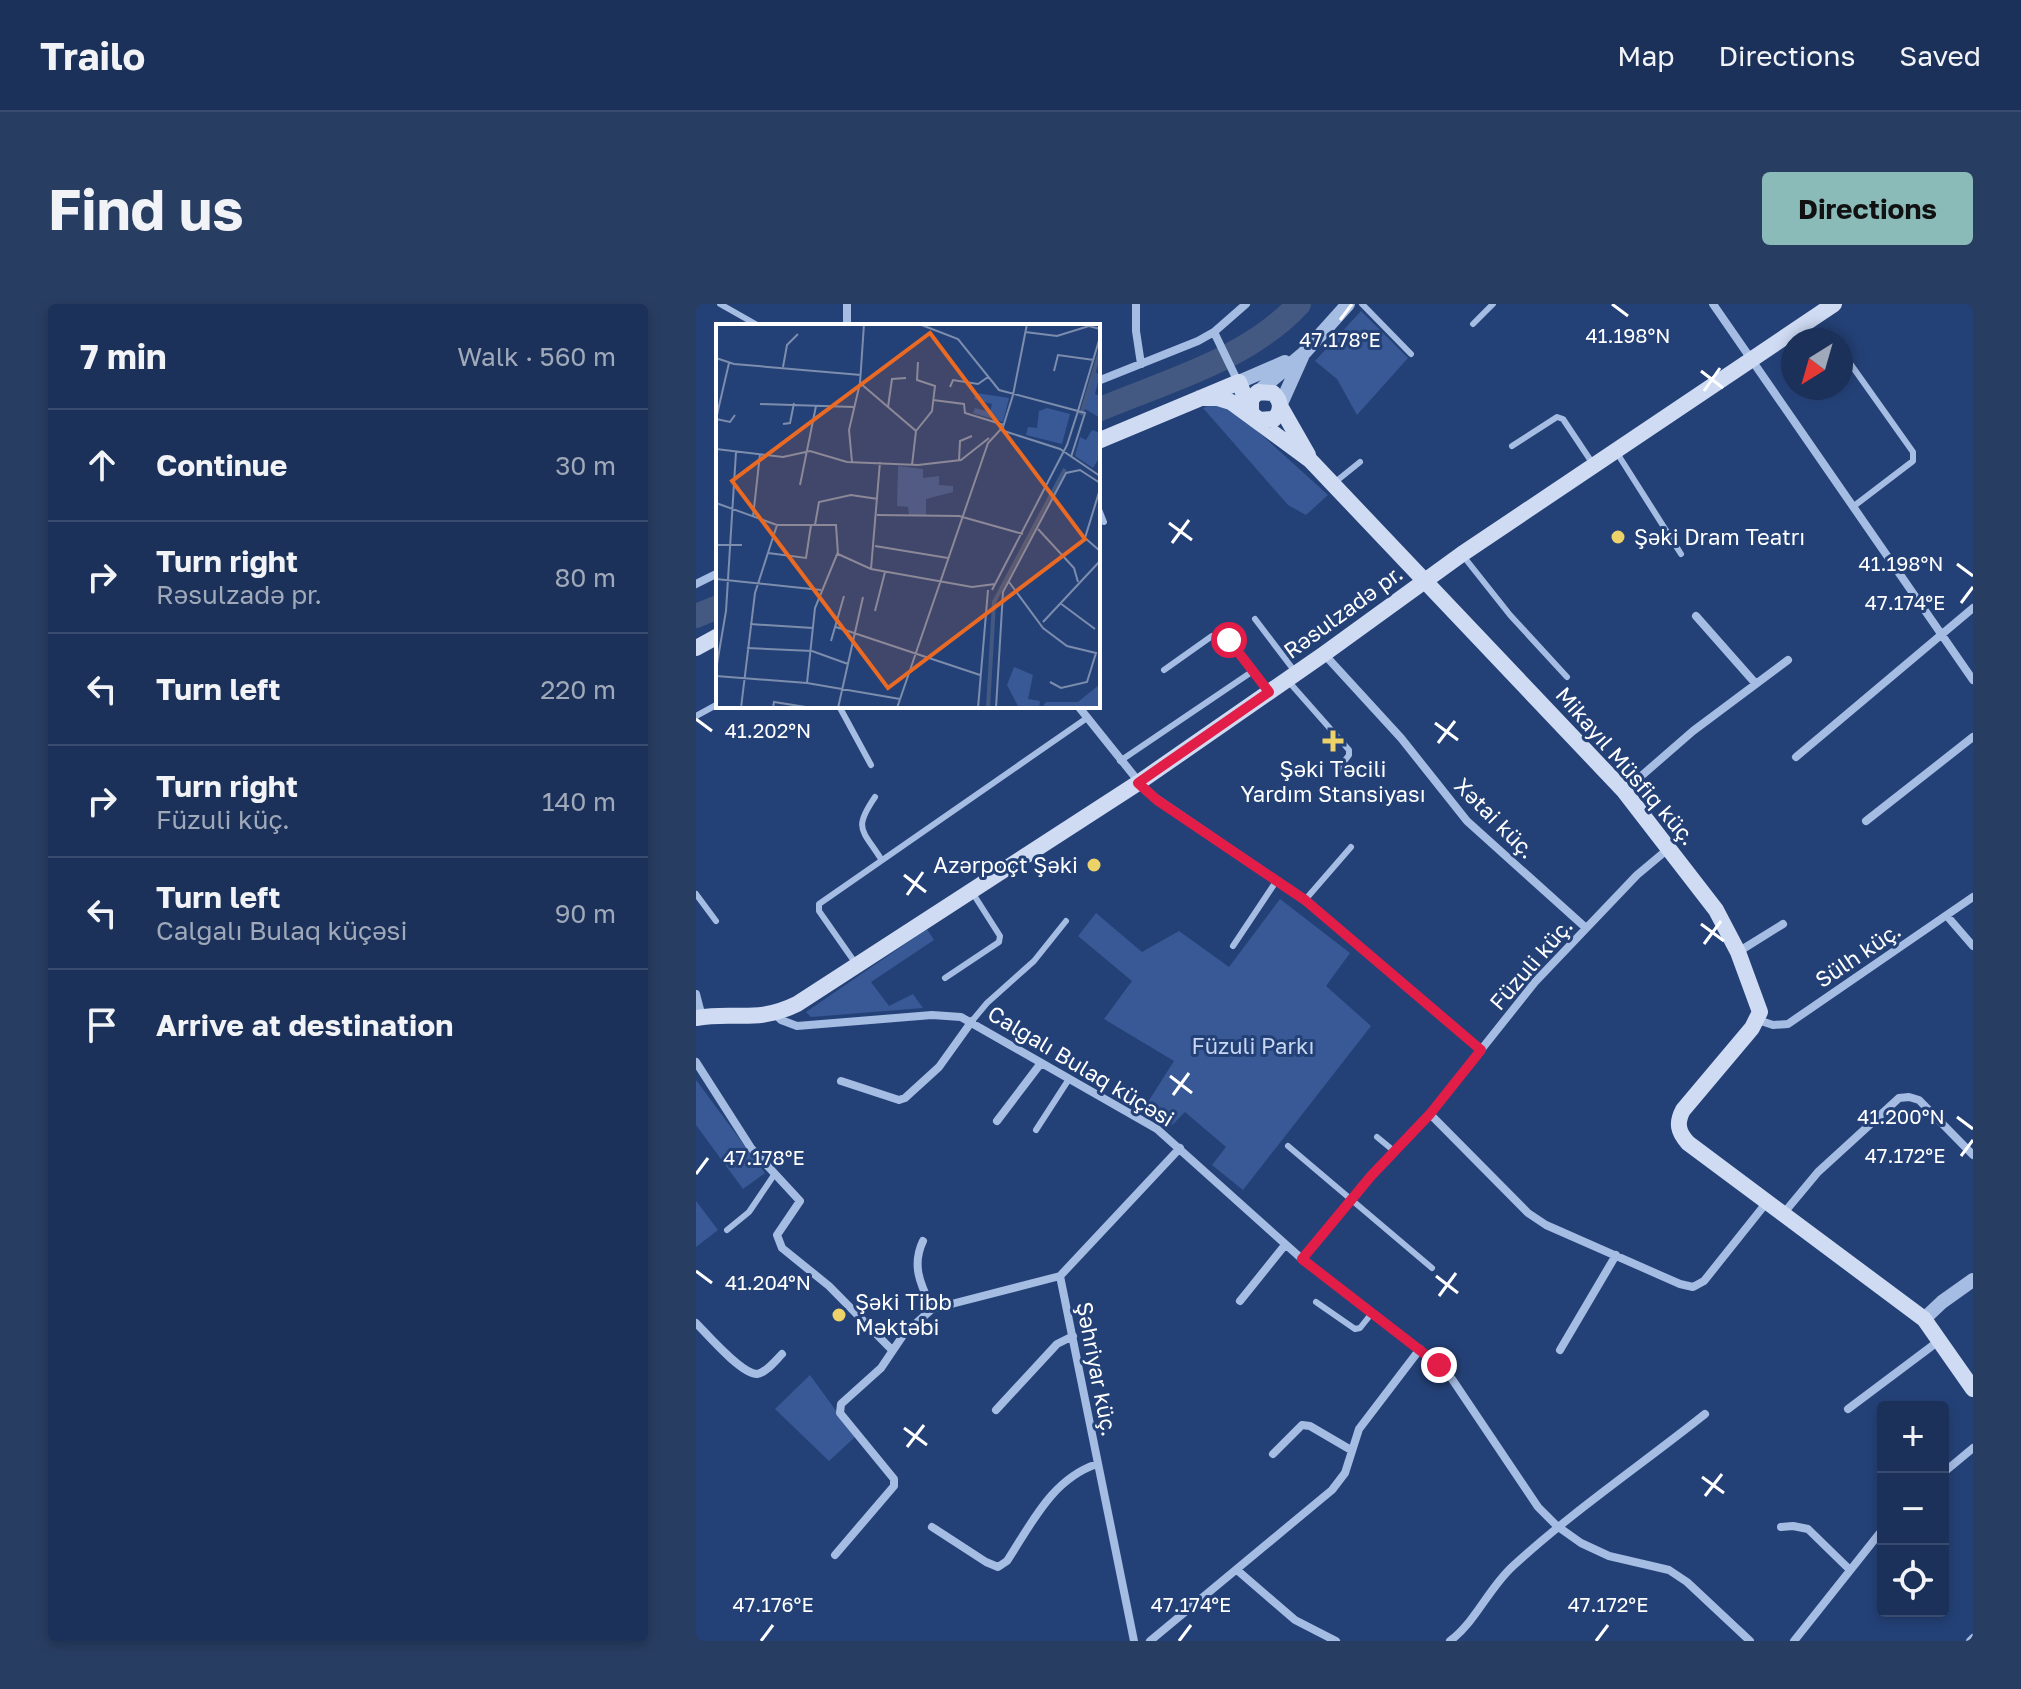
<!DOCTYPE html>
<meta charset="utf-8">
<style>
:root{--surface:#1b3159;--page:#283d62;--text:#f1f3f6;--muted:#a0a9ba;--line:#394c6f;--accent:#8bbbb9}
body{margin:0;font-family:"Golos Text",sans-serif;background:var(--page);color:var(--text)}
.controls{position:absolute;right:24px;bottom:24px;display:grid;overflow:hidden;border-radius:8px;box-shadow:0 4px 12px #0003}
.controls button{width:72px;height:72px;display:grid;place-items:center;padding:0;border:0;border-bottom:2px solid var(--line);background:var(--surface);color:var(--text);font:40px sans-serif}
.compass{position:absolute;left:1085px;top:24px;width:72px;height:72px;border-radius:50%;background:var(--surface);box-shadow:0 4px 12px #0003;rotate:217deg}
.stop{position:absolute;width:24px;height:24px;margin:-18px;border:6px solid #e11d48;border-radius:50%;background:#fff}
.stop.end{background:#e11d48;border-color:#fff;box-shadow:0 2px 8px #0008}
.list{margin:0;padding:0;list-style:none}
h2{display:flex;justify-content:space-between;align-items:center;height:104px;margin:0;padding:0 32px;font-size:34px}
h2 small{font-size:26px;font-weight:400;color:var(--muted)}
.list li{display:grid;grid-template-columns:52px 1fr auto;gap:24px;align-items:center;box-sizing:border-box;height:112px;padding:0 32px;border-top:2px solid var(--line)}
.list b{display:block;font-size:30px;white-space:nowrap}
.list p{margin:0;font-size:26px;white-space:nowrap;color:var(--muted)}
.list em{font-size:26px;font-style:normal;color:var(--muted)}
.icon{flex:none;width:44px;height:44px;fill:none;stroke:currentColor;stroke-width:2;stroke-linecap:round;stroke-linejoin:round}
.map{position:relative;flex:none;width:1277px;height:1337px;overflow:hidden;border-radius:8px}
header{display:flex;align-items:center;gap:48px;box-sizing:border-box;height:112px;padding:0 40px;background:var(--surface);border-bottom:2px solid var(--line)}
header strong{font-size:38px}
nav{display:flex;gap:44px;margin-inline-start:auto;font-size:28px}
.intro{display:flex;align-items:center;justify-content:space-between;box-sizing:border-box;height:192px;padding:0 48px}
h1{margin:0;font-size:56px}
.button{padding:20px 36px;border-radius:8px;background:var(--accent);color:#111;font-size:28px;font-weight:700}
main{display:flex;gap:48px;padding:0 48px}
aside{flex:1;background:var(--surface);border-radius:8px;box-shadow:0 4px 12px #0003}
.map>svg:first-child{display:block}
.green{fill:#385995}
.lines{fill:none;stroke-linecap:round;stroke-linejoin:round}
.river{stroke:#435981;stroke-width:24}
.service{stroke:#a5bce3;stroke-width:6}
.minor{stroke:#a5bce3;stroke-width:8}
.tertiary{stroke:#a5bce3;stroke-width:14}
.secondary{stroke:#cedbf3;stroke-width:16}
.route{stroke:#e11d48;stroke-width:10}
.ticks{fill:none;stroke:#fff;stroke-width:3}
.poi-dot{fill:#edd269;stroke:#244177;stroke-width:3}
.labels{text-anchor:middle;stroke-width:6;stroke-linejoin:round;paint-order:stroke}
.poi-label{font-size:22px;fill:#fff;stroke:#244177;text-anchor:start}
.street-label{font-size:22px;fill:#fff;stroke:#244177}
.park-label{font-size:22px;fill:#c8d7f3;stroke:#244177}
.inset-river{fill:none;stroke:#435981;stroke-width:4}
.inset-road{fill:none;stroke:#7c8dad;stroke-width:2}
.view{fill:#ea6a24;fill-opacity:0.15;stroke:#ea6a24;stroke-width:4}
.inset-edge{fill:none;stroke:#fff;stroke-width:4}
.ticks-label{font-size:20px;text-anchor:middle;fill:#fff;stroke:#244177;stroke-width:6;stroke-linejoin:round;paint-order:stroke}
</style>
<header>
<strong>Trailo</strong>
<nav><a>Map</a><a>Directions</a><a>Saved</a></nav>
</header>
<div class="intro"><h1>Find us</h1><a class="button">Directions</a></div>
<main>
<aside>
<h2>7 min<small>Walk · 560 m</small></h2>
<ul class="list">
<li><svg class="icon" aria-label="ahead" viewBox="0 0 24 24"><path d="M12 20V5M6 11l6-6 6 6"/></svg><div><b>Continue</b></div><em>30 m</em></li>
<li><svg class="icon" aria-label="right" viewBox="0 0 24 24"><path d="M7 20v-9h11M14 6l5 5-5 5"/></svg><div><b>Turn right</b><p>Rəsulzadə pr.</p></div><em>80 m</em></li>
<li><svg class="icon" aria-label="left" viewBox="0 0 24 24"><path d="M17 20v-9H6M10 6l-5 5 5 5"/></svg><div><b>Turn left</b></div><em>220 m</em></li>
<li><svg class="icon" aria-label="right" viewBox="0 0 24 24"><path d="M7 20v-9h11M14 6l5 5-5 5"/></svg><div><b>Turn right</b><p>Füzuli küç.</p></div><em>140 m</em></li>
<li><svg class="icon" aria-label="left" viewBox="0 0 24 24"><path d="M17 20v-9H6M10 6l-5 5 5 5"/></svg><div><b>Turn left</b><p>Calğalı Bulaq küçəsi</p></div><em>90 m</em></li>
<li><svg class="icon" aria-label="arrive" viewBox="0 0 24 24"><path d="M6 21V4h12l-3 4 3 4H6"/></svg><div><b>Arrive at destination</b></div></li>
</ul>
</aside>
<div class="map">
<svg width="1277" height="1337" viewBox="0 0 1277 1337">
<rect width="100%" height="100%" fill="#244177"/>
<path class="green" d="M665 7 712 54 661 111 641 75 619 57Z
M516 100 531 104 547 114 632 191 610 211 592 201 507 104Z
M584 595 654 649 630 682 675 722 547 886 516 861 530 843 489 808 476 821 452 798 478 757 408 715 436 677 382 632 400 609 446 648 483 627 533 663Z
M231 625 238 636 175 678 193 702 217 690 227 704 115 713 110 708Z
M0 776 69 869 47 885 0 821Z
M0 897 22 926 0 943Z
M114 1071 159 1133 133 1157 79 1105Z"/>
<g class="lines">
<path class="river" d="M402 106C470 77 551 56 603 0
M0 312 22 303"/>
<path class="service" d="M24 0 63 22
M666 0 715 50
M777 20 797 0
M1146 48 1217 148V157L1158 202
M816 142 861 113 867 115 897 160
M921 149 985 250
M638 179 664 158
M402 203 408 218
M768 253 814 311 871 373
M559 315 600 369
M468 366 516 332 525 331 533 336 573 388
M593 378 653 446V451L641 467
M143 402 175 461
M0 412 22 400
M424 457 557 367
M179 493C157 525 166 525 185 555
M0 590 20 617
M609 596 655 543
M537 642 581 576
M160 660 123 607V600L391 414
M249 674 303 638 304 632 276 588
M276 717 291 699 338 657 370 617
M340 826 373 775
M681 833 698 847
M592 842 736 964
M31 926 53 908 78 871
M620 998 659 1025 664 1024 676 1009"/>
<path class="minor" d="M151 0V22
M440 0V27L445 60
M1017 0 1277 376
M518 28 542 78
M402 77 502 37 518 28 550 0
M0 280 22 269
M1000 312 1060 380
M628 350 705 434 771 517 890 624
M382 402 451 488 609 596 785 746
M1100 453 1277 304
M928 487 997 427 1092 356
M1170 517 1277 433
M1251 612 1277 642
M1042 648 1087 620
M0 690 6 713
M79 710 85 716 101 722 236 711 265 713 461 825 606 955 743 1061 756 1075 842 1203 861 1222 885 1239 913 1252 973 1266 991 1278 1054 1337
M1062 716 1077 721 1092 720 1277 593
M0 758 55 844 104 897 81 931 86 944 133 982 196 1046
M145 777 203 796 209 794 243 763 276 717
M734 810 832 909 850 921 984 980 997 983 1008 977 1071 898
M301 817 345 759
M1087 910 1122 868 1203 794 1213 793 1223 796 1277 851
M227 937C215 962 225 981 236 1005
M606 955 675 872 734 810 839 678 941 571 972 545
M544 997 589 941
M0 1019C11 1030 45 1070 61 1070 70 1069 80 1056 86 1050
M864 1046 920 951
M1152 1105 1244 1036
M300 1106 361 1040 377 1032
M577 1150 606 1121 614 1122 655 1146
M1247 1169 1277 1144
M236 1223 290 1258 302 1263 311 1257C336 1219 356 1175 401 1160
M1085 1223 1097 1222 1112 1225 1154 1266
M139 1251 198 1182V1175L144 1109 145 1100 185 1064 208 1030 236 1005 364 972
M541 1266 599 1316 640 1337
M438 1337 364 972 484 844
M454 1337 636 1186 649 1169 663 1125 724 1045
M754 1337C781 1316 792 1285 817 1262 877 1207 945 1161 1009 1110
M1098 1337 1187 1225
M1274 1337 1277 1334"/>
<path class="tertiary" d="M543 78 589 58
M558 91 608 49 652 0
M584 102 606 53
M1228 1015 1246 998 1277 976"/>
<path class="secondary" d="M543 78 555 109 563 116 578 115C586 107 586 97 577 89L562 88 555 95V109
M504 94H522L535 98 614 156 928 487 1020 606 1042 648 1064 708 1056 724 987 806C980 819 982 828 992 839L1228 1015 1277 1085
M584 102 612 151
M402 137 543 78
M0 344 22 332
M0 714C40 707 60 720 101 700L442 479 628 350 766 250 1138 0"/>
</g>
<g class="lines">
<path class="route" d="M533 336 573 388 442 479 461 496 609 596 785 746 734 810 675 872 606 955 743 1061"/>
</g>
<path class="ticks" d="M916 0 932 12M644 16 656 0M1005 67 1027 84M1008 87 1024 64M473 219 496 236M476 239 493 216M1261 260 1277 272M1265 299 1277 283M0 415 16 427M739 419 762 436M742 439 759 417M208 571 230 588M211 591 227 568M1005 620 1028 637M1008 640 1025 617M474 772 496 789M477 791 493 769M1261 813 1277 825M1265 852 1277 836M0 870 12 854M0 967 16 979M740 972 762 989M743 992 760 969M208 1124 231 1141M211 1143 228 1121M1006 1173 1028 1189M1009 1192 1026 1170M65 1337 77 1321M483 1337 495 1321M900 1337 912 1321"/>
<g class="poi-dot">
<circle cx="922" cy="233" r="8"/>
<path d="M633 425h8v8h8v8h-8v8h-8v-8h-8v-8h8z"/>
<circle cx="398" cy="561" r="8"/>
<circle cx="143" cy="1011" r="8"/>
</g>
<g class="labels">
<g class="poi-label">
<text x="938" y="241">Şəki Dram Teatrı</text>
<text x="637" y="473" text-anchor="middle">Şəki Təcili<tspan x="637" dy="25">Yardım Stansiyası</tspan></text>
<text x="382" y="569" text-anchor="end">Azərpoçt Şəki</text>
<text x="159" y="1006">Şəki Tibb<tspan x="159" dy="25">Məktəbi</tspan></text>
</g>
<g class="street-label">
<text transform="translate(647 308) rotate(-36)" y="8">Rəsulzadə pr.</text>
<text transform="translate(930 462) rotate(49)" y="8">Mikayıl Müsfiq küç.</text>
<text transform="translate(799 514) rotate(45)" y="8">Xətai küç.</text>
<text transform="translate(1162 651) rotate(-34)" y="8">Sülh küç.</text>
<text transform="translate(835 660) rotate(-49)" y="8">Füzuli küç.</text>
<text transform="translate(385 762) rotate(31)" y="8">Calğalı Bulaq küçəsi</text>
<text transform="translate(401 1065) rotate(79)" y="8">Şəhriyar küç.</text>
</g>
<g class="park-label">
<text x="557" y="750">Füzuli Parkı</text>
</g>
</g>
<g transform="translate(20 20)">
<rect width="384" height="384" fill="#244177"/>
<path d="M379 48 384 50 379 70 384 72 383 93 367 84ZM260 69 293 74 287 98 257 89 259 84 274 88 276 80 258 75ZM331 84 354 90 346 120 310 111 312 103 321 104 323 87ZM376 106 384 109V133L377 144 359 132 364 113 370 116ZM182 142 207 145V154L223 152V161L237 162V168L210 175V191H193L192 183 181 182ZM298 343 317 351 312 375 324 377 323 384H303L291 361ZM384 360V384H326L330 378H362Z" fill="#385995"/>
<path class="inset-river" d="M365 91 384 27M272 384 278 278 349 145"/>
<path class="inset-road" d="M203 0 242 15 283 66 362 87 351 121 276 266M309 8 341 12 373 2 384 5M0 34 18 40 145 51M13 39 0 95 14 98 19 91M67 43 71 21 82 10M338 47 342 31 378 36M144 59 200 107 196 141M234 63 237 56 262 60 272 53M297 71 311 0M217 76 248 80 249 89 288 101M44 80 138 83M172 83 176 55 190 54M67 100 74 99 78 79M285 106 344 125 384 152M200 107 216 87 219 62 201 56 202 38M0 125 67 133 94 127 131 138 202 141 245 136 273 114M355 133 369 89 362 87 384 13M243 137 244 117 256 112M136 138 133 106 144 59 148 0M84 161 100 82M384 165 369 214 384 227M0 179 61 201H120L122 230 155 245 256 263 279 260M161 191 243 192 307 210M37 193 44 130M99 201 103 178 135 171 162 175M322 205 358 244 362 258M0 221H26M159 222 232 234M52 229 90 234 95 201M155 245 164 138M0 255 105 266M293 258 327 304 351 322 380 329 371 358 345 364 334 358M344 279 379 305M159 287 169 248M327 298 384 237M34 300 97 304M120 303 264 351M115 317 128 272M31 324 96 327 132 340M0 346 10 287 20 128M0 352 91 359 184 375M91 359 99 284 122 228M25 384 39 269 61 201M57 384 58 378 96 384M122 384 147 273M181 384 272 119 287 103 297 71M262 384 272 266M280 384 287 268 350 149 364 146 384 159"/>
<path class="view" d="M214 9 369 215 172 364 16 157Z"/>
<rect width="384" height="384" class="inset-edge"/>
</g>
<g class="ticks-label">
<text x="932" y="39">41.198°N</text>
<text x="644" y="43">47.178°E</text>
<text x="1205" y="267">41.198°N</text>
<text x="1209" y="306">47.174°E</text>
<text x="72" y="434">41.202°N</text>
<text x="1205" y="820">41.200°N</text>
<text x="1209" y="859">47.172°E</text>
<text x="68" y="861">47.178°E</text>
<text x="72" y="986">41.204°N</text>
<text x="77" y="1308">47.176°E</text>
<text x="495" y="1308">47.174°E</text>
<text x="912" y="1308">47.172°E</text>
</g>
</svg>
<div class="controls">
<button>+</button>
<button>−</button>
<button><svg class="icon" aria-label="locate" viewBox="0 0 24 24"><circle cx="12" cy="12" r="6"/><path d="M12 2v4M12 18v4M2 12h4M18 12h4"/></svg></button>
</div>
<svg class="compass" viewBox="-18 -18 36 36"><path d="M0-13l5 13h-10z" fill="#e53935"/><path d="M0 13l5-13h-10z" fill="#a0a9ba"/></svg>
<div class="stop" style="left:533px;top:336px"></div>
<div class="stop end" style="left:743px;top:1061px"></div>
</div>
</main>
